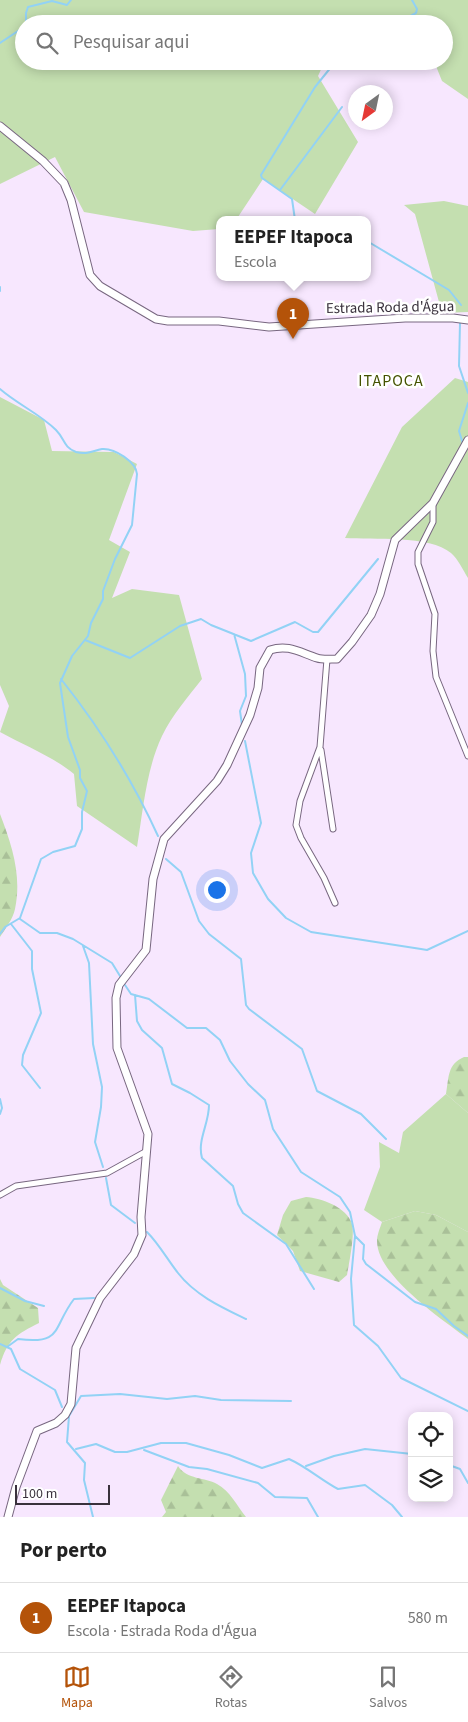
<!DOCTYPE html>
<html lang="pt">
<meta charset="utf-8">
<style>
:root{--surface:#fff;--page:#f2f2f2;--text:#222;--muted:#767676;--line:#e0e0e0;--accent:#b45309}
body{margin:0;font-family:"Source Sans 3",sans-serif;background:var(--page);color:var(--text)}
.controls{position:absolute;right:15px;bottom:15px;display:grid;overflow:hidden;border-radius:10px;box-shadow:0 2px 12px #0003}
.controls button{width:45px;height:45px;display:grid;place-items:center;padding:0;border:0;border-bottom:1px solid var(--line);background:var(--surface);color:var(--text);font:25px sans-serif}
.compass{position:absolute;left:348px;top:85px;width:45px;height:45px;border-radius:50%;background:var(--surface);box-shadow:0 2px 12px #0003;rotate:213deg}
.scale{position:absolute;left:15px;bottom:12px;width:95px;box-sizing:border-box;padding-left:5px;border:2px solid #39313c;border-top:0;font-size:14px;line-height:18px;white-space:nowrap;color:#39313c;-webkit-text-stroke:4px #fff;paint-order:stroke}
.you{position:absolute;left:216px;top:889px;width:18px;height:18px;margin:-12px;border:4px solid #fff;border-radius:50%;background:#1a73e8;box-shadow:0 0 0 8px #1a73e833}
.badge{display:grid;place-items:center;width:32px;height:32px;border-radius:50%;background:var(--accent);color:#fff;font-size:16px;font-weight:700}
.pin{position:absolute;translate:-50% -41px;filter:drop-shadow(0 1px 2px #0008)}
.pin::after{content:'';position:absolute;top:26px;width:18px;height:15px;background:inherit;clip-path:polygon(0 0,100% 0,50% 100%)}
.popup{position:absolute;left:216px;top:216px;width:155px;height:65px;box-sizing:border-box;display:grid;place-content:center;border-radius:10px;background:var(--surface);filter:drop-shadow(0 1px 4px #0005);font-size:16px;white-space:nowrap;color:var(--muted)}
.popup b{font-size:19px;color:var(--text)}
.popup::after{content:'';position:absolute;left:50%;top:100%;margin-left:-10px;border:10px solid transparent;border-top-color:var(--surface)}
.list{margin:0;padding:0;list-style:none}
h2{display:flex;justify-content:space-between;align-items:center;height:65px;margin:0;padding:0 20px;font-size:21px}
h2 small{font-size:16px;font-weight:400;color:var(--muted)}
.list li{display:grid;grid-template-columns:32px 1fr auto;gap:15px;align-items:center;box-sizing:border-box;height:70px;padding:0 20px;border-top:1px solid var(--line)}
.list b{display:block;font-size:19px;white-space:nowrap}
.list p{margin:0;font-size:16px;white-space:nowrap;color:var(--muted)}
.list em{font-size:16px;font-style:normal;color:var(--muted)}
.icon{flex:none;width:28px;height:28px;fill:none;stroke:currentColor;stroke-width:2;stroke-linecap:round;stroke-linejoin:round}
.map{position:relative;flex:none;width:468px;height:1517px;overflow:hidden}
.search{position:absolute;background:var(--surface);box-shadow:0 2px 12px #0003;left:15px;right:15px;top:15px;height:55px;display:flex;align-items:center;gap:12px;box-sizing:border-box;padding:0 18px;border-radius:28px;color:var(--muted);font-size:19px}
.sheet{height:135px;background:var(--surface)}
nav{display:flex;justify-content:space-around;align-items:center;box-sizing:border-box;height:70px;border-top:1px solid var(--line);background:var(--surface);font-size:14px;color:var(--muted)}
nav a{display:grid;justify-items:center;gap:2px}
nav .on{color:var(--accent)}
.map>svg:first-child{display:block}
.green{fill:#c4dfb0}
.forest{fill:url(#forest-firs)}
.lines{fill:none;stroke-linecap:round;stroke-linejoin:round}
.stream{stroke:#92d2f5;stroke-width:2}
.street-casing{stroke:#786780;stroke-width:7}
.secondary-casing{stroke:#786780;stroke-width:9}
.street{stroke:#fff;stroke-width:5}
.secondary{stroke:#fff;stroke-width:7}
.labels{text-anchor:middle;stroke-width:5;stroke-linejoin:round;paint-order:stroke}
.street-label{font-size:15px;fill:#39313c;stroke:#fff}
.neighbourhood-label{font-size:16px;letter-spacing:1px;fill:#445200;stroke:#fff}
</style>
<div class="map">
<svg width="468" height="1517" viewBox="0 0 468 1517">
<defs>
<pattern id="forest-firs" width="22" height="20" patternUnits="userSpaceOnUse" patternTransform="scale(1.25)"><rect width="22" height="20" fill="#c4dfb0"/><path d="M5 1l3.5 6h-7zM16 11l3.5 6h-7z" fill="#a9c098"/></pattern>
</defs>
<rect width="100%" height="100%" fill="#f7e7fe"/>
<path class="green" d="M0 0H468V99L442 81 434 61H444V24H24V61H325L318 76 358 142 315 214 263 179 236 220H219V229L193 231 84 212 55 157 0 184Z
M444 201 468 206V312L442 313 415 214 404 205Z
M455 378 468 382V578C463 570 458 559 451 553 430 535 372 540 345 538L402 427Z
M0 397 44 420 52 451 114 452 137 464 109 540 130 552 112 598 132 589 179 595 202 679C188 697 172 715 162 736 146 770 143 811 137 847L77 806 74 774C52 756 25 746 0 732L9 706 0 685Z
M446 1094 468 1113V1232L436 1215 415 1211 382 1222 364 1210 380 1167 379 1142 399 1153 403 1132Z"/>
<path class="forest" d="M0 814C12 845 22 876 15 909 13 919 5 929 0 937Z
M464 1057H468V1113L446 1094C449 1078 447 1064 464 1057Z
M306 1197C321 1198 347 1207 352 1224 355 1235 349 1263 347 1275L339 1282 300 1271 293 1251 277 1235 283 1215 291 1201Z
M415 1211 436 1215 468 1232V1339C442 1319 377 1276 377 1241 377 1235 380 1228 382 1222Z
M0 1279 3 1285 38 1308 39 1323C17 1334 7 1340 0 1365Z
M178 1466C187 1480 205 1477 217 1484 230 1491 237 1506 246 1517H162L166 1512 161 1500Z"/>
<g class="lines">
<path class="stream" d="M26 24V13L28 7 52 1 67 5 71 0
M396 24 416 13 417 9 412 0
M0 43 24 27
M280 190 342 107
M295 220 292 199 262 178 261 175 315 87 336 61
M367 241 449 290 461 305
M0 287V291
M460 323 459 366 468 393
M0 389C17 404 40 414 56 430 65 439 63 447 76 452 87 455 92 451 102 449 115 448 136 462 137 474L132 525 115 559 103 591V599L91 623 88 636 72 656 60 683 68 737 80 770V778L87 791 82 812V829L75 846 53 852 41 859 20 918 5 927 0 934
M463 444 459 431 468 403
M234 634 245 674 246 696 240 711 242 725
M85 640 130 658 180 626 201 619 211 625 251 641 295 622 313 632H318L378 559
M61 679C100 728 132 779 158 836
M245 741 261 823 251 853 253 873 268 899 286 918 311 932 421 949 427 950 468 931
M166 859 181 872 199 921 209 934 241 959 246 1005 249 1009 302 1049 317 1091 361 1114 386 1139
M20 919 40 933H57L73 939 112 963 120 976
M11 924 32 951V969L41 1013 23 1055 22 1065 40 1088
M83 946 89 963 93 1044 102 1087 101 1107 95 1142 103 1167
M125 985 131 994 149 999 187 1028H206L220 1040 230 1061 248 1084 265 1100 273 1129 301 1172 340 1197 350 1212 355 1236 351 1279 354 1325 378 1346 401 1378 468 1411
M135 995 137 1021 142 1030 162 1048 172 1084 190 1093 209 1105C209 1124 197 1140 202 1158L233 1186 238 1204 243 1213 286 1244 314 1289
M0 1099 2 1108 0 1114
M106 1178 111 1205 135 1223
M147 1232C159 1244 167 1259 178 1273 195 1295 221 1307 246 1319
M355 1236 364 1245 363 1259 366 1264 415 1302 436 1309 454 1326 468 1336
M0 1288 25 1301 44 1306
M0 1344 11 1349 20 1369 55 1390 62 1407
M7 1347 18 1339C63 1345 52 1328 74 1299L94 1298
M76 1449 96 1444 115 1452H127L161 1443H186L229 1455 262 1468 289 1459C307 1467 321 1480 338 1489L365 1485 392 1505 402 1517
M144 1450 189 1467 207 1469 258 1483 275 1497 307 1498 318 1517
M449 1465 460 1469 468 1483
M306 1466 334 1456 365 1449 412 1454
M93 1517 84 1480 85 1463 67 1442 69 1416 81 1396 120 1394 167 1399 195 1396 221 1400 291 1401"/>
<defs>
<path id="street" d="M433 503V522L418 552V564L435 614 433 651 436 677 468 756
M327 659 320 747 300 801 296 825 301 838 324 878 335 903
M321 750 333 829
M0 1195 16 1186 107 1173 145 1152"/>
<path id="secondary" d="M0 126 43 161 64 183 71 200 90 275 100 286 156 319 168 321H219L269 327 405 318H453L468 320
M8 1517 16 1487 37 1431 56 1423 65 1415 71 1404 76 1348 100 1298 134 1254 142 1235 141 1217 148 1134 117 1048 116 998 119 985 146 950 153 879 164 839 217 781 227 765 250 715 258 688 260 668 270 650C288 644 299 652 317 658 323 660 330 659 337 659L352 642 371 615 380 594 395 540 433 503 468 440"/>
</defs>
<use href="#street" class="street-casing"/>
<use href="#secondary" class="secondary-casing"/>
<use href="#street" class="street"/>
<use href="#secondary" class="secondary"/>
</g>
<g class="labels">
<g class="street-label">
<text transform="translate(390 307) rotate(-1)" y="5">Estrada Roda d'Água</text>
</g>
<g class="neighbourhood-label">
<text x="391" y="386">ITAPOCA</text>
</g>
</g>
</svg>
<div class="controls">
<button><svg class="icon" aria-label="locate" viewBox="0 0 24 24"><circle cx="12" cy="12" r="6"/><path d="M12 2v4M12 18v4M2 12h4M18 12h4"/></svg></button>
<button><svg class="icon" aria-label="layers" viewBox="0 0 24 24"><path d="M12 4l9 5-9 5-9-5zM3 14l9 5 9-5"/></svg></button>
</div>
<svg class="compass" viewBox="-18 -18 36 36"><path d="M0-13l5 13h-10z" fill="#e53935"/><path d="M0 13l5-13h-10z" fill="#767676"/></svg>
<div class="scale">100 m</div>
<div class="you"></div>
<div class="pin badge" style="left:293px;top:339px">1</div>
<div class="popup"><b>EEPEF Itapoca</b>Escola</div>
<div class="search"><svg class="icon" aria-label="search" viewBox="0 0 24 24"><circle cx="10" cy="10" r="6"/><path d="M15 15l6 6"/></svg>Pesquisar aqui</div>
</div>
<section class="sheet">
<h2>Por perto<small></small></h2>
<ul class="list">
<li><span class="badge">1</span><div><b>EEPEF Itapoca</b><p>Escola · Estrada Roda d'Água</p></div><em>580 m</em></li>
</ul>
</section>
<nav>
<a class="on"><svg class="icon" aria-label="map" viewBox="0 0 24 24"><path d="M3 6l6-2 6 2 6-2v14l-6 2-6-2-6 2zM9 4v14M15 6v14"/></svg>Mapa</a>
<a><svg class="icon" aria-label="directions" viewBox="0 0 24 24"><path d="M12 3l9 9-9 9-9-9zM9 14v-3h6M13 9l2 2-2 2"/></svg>Rotas</a>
<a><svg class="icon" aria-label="saved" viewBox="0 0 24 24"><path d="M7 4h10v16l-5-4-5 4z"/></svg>Salvos</a>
</nav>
